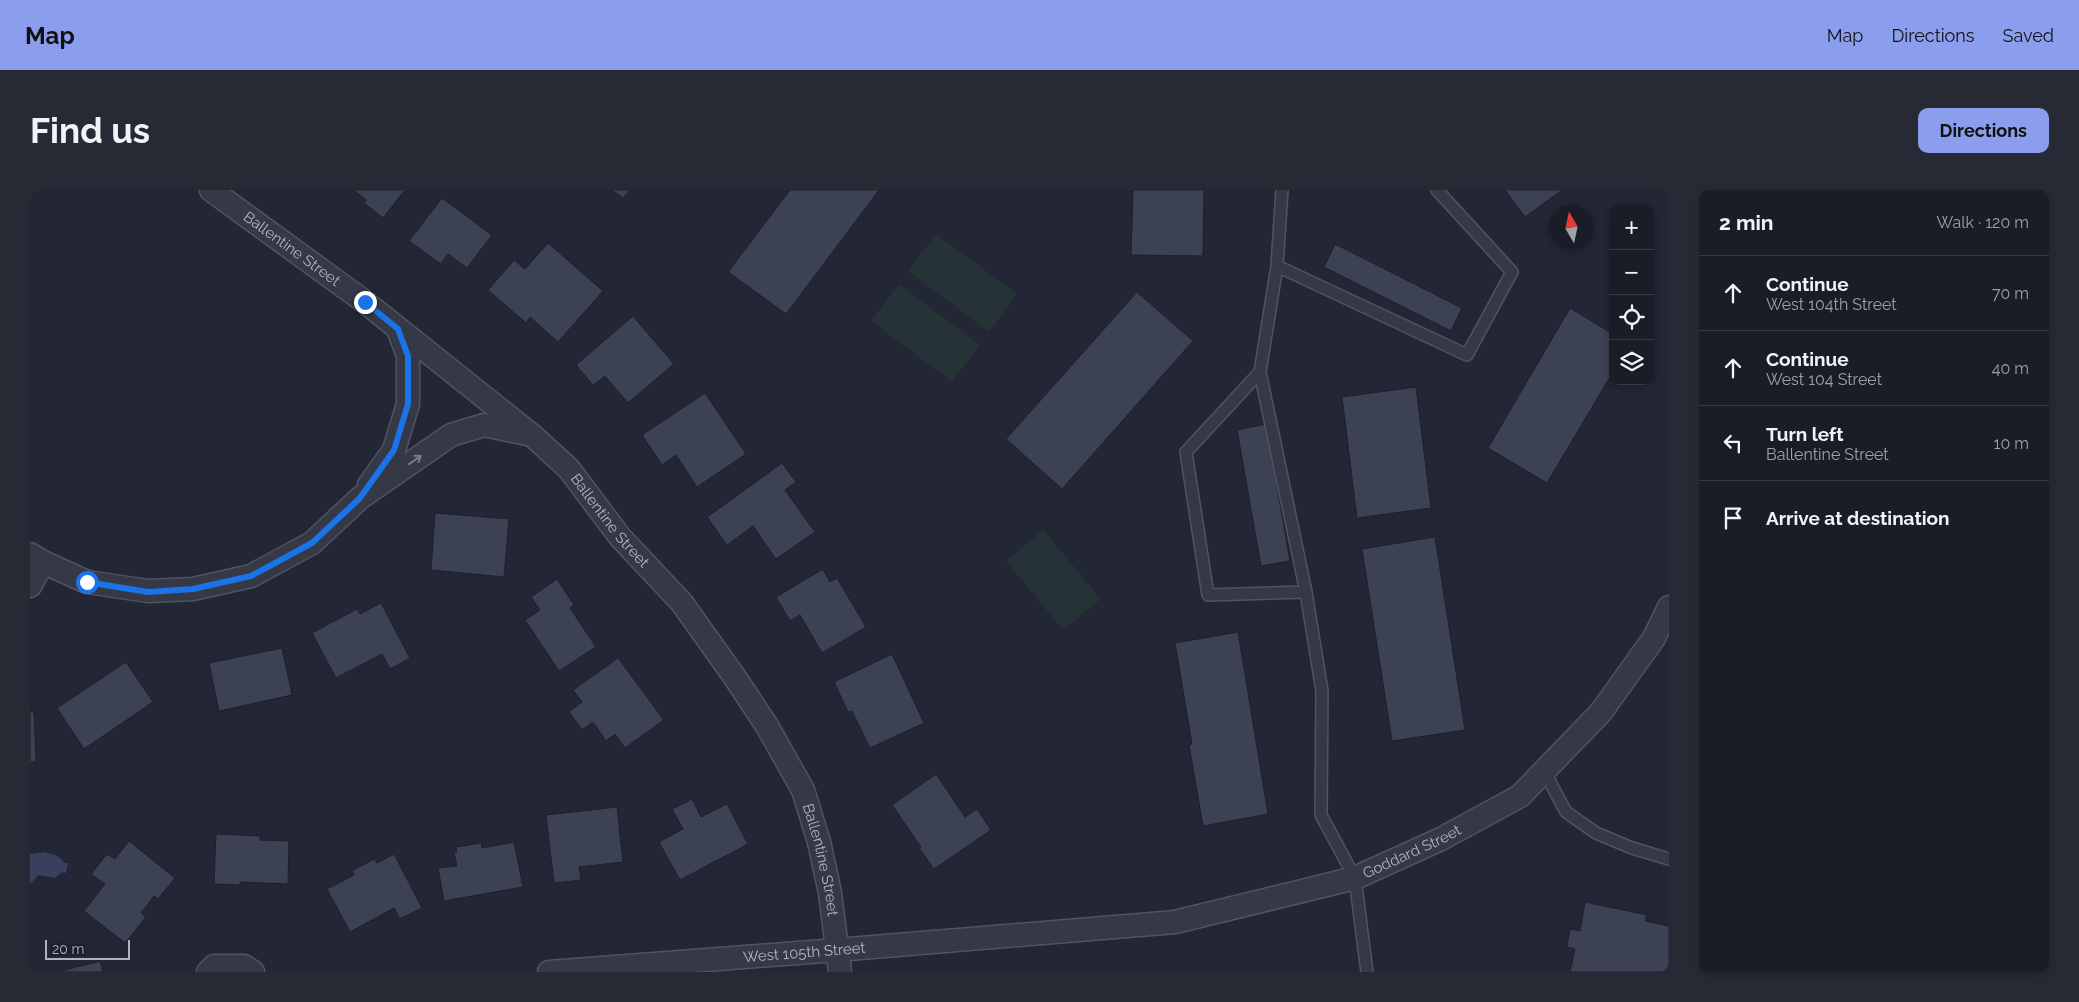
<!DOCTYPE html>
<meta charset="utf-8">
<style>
:root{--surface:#1a1c28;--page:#272934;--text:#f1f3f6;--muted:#9fa1a8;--line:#383a45;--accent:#8b9ded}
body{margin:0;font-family:Raleway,sans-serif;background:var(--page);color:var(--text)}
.controls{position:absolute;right:15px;top:15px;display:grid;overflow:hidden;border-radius:10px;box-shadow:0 2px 8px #0003}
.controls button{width:45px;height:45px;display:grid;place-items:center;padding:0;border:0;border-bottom:1px solid var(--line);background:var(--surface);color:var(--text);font:25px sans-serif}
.compass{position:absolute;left:1519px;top:15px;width:45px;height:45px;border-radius:50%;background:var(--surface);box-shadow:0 2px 8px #0003;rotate:351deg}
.scale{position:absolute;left:15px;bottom:12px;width:85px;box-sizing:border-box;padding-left:5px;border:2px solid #b0b3c3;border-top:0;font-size:14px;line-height:18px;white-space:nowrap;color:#b0b3c3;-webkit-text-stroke:4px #1b1e2b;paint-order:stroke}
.stop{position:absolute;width:15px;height:15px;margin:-11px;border:4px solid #1a73e8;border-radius:50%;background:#fff}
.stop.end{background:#1a73e8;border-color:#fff;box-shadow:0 1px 5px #0008}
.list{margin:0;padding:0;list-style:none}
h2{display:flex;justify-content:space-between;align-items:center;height:65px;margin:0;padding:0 20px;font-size:21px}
h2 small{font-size:16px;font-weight:400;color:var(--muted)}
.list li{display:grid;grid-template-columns:32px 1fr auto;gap:15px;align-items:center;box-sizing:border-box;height:75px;padding:0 20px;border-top:1px solid var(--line)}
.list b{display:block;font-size:19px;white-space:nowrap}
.list p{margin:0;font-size:16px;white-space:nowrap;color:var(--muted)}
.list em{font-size:16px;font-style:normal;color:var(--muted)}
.icon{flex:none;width:28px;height:28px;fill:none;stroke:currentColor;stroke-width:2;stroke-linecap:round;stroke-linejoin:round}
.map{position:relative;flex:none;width:1639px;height:782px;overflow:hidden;border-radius:10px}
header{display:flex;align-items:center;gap:30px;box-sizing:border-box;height:70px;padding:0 25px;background:var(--accent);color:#111}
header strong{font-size:24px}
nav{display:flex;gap:28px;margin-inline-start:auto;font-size:18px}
.intro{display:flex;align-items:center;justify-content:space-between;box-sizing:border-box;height:120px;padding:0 30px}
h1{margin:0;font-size:35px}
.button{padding:12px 22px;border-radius:10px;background:var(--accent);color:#111;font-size:18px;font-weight:700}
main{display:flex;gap:30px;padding:0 30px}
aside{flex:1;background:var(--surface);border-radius:10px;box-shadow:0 2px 8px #0003}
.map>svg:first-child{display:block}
.green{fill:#253337}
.water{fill:#39405d}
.building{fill:#3c4153;stroke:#1d202d}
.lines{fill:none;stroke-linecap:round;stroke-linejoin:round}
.lane-casing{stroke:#505361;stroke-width:14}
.street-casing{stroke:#505361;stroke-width:25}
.lane{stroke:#353946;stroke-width:11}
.street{stroke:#353946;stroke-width:22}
.oneway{stroke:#797c8b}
.route{stroke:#1a73e8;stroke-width:6}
.labels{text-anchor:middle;stroke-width:4.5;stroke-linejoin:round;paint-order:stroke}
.street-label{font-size:15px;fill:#b0b3c3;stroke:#1b1e2b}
</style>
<header>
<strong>Map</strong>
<nav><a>Map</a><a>Directions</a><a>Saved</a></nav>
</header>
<div class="intro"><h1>Find us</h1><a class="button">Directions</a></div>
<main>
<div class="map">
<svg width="1639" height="782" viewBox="0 0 1639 782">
<rect width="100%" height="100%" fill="#222635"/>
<path class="green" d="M906 44 987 104 959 142 878 81Z
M869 94 950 155 922 192 841 131Z
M1013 340 1071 409 1033 440 976 371Z"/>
<path class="water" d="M14 662C21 664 30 665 34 673H38L36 683 32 682 25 688 9 685 0 694V664Z"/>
<path class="building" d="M324 0H375L353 28 334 13 336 10Z
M582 0H600L593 8Z
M760 0H849L756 124 698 82Z
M1103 0H1174L1173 66 1101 65Z
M1475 0H1532L1495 27Z
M412 8 462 45 437 78 418 64 411 74 379 51Z
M518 53 573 101 528 152 500 127 496 133 458 100 484 70 495 79Z
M1305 54 1432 118 1421 141 1294 77Z
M1107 102 1163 151 1032 299 976 249Z
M1540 118 1583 144V182L1517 293 1458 258Z
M603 126 644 174 598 213 575 186 563 195 546 175Z
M1386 197 1401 318 1327 328 1312 207Z
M675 203 716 264 667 297 646 265 632 275 612 245Z
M1236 234 1260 371 1231 376 1207 240Z
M752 273 766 292 755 300 785 342 746 369 723 336 697 355 677 327Z
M405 323 479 329 474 387 401 380Z
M1405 347 1435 540 1362 551 1332 359Z
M793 379 800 392 807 388 836 437 792 463 770 425 760 431 746 407Z
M527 389 544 415 540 418 566 457 529 481 495 430 510 420 501 407Z
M351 413 380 468 360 479 352 464 306 488 282 443 327 419 330 424Z
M1208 442 1238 624 1173 636 1159 555 1162 554 1145 453Z
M252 458 262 505 189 521 179 473Z
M862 464 894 533 840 558 822 521 818 522 804 492Z
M588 468 634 530 595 558 585 544 576 551 563 532 552 540 539 522 552 512 543 500Z
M96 472 123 512 54 559 27 518Z
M0 522H4L6 572H0Z
M906 584 935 627 947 619 961 640 904 679 889 658 891 657 862 615Z
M662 609 671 627 697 614 718 654 650 690 629 652 653 639 642 619Z
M587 617 593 672 549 677 551 690 524 693 516 625Z
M186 644 230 646V650L259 651 258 694 210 692V695L184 694Z
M99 651 145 688 128 709 124 706 111 723 116 727 95 753 54 721 75 694 61 684 77 664 85 669Z
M484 652 493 697 414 711 408 678 427 676 424 662H427L426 657 451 653 452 658Z
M364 664 392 718 370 729 364 718 320 742 297 699 324 685 322 681 344 669 347 673Z
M1555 712 1617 725 1615 731 1639 736V782H1540L1545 759 1537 757 1540 739 1550 741Z
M70 771 73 782H27Z"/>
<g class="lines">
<defs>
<path id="lane" d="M1247 76 1437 165 1482 82 1407 0
M1230 182 1156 262 1178 405 1276 402 1230 182 1247 76 1252 0
M1276 402 1292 501 1291 625 1325 688 1337 782
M1514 581 1536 622 1566 643 1602 658 1639 669"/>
<g id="street">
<path id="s1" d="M181 0 335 112 503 246 539 279 590 347 652 413 706 489 737 536 773 600 789 652 800 703 810 782"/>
<path d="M339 295 364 260 378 214V166L368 139"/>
<path d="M0 364 13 372 57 392 118 401 163 399 221 386 282 353 330 308 421 245 454 235 497 244"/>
<path d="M0 396 13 372"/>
<path d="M178 782 184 776H214L223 782"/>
<path id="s2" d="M519 782 807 760 1145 732 1325 688 1411 649 1490 606 1571 522 1624 448 1639 417"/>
</g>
</defs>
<use href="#lane" class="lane-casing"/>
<use href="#street" class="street-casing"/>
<use href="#lane" class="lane"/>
<use href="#street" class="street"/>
</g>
<defs><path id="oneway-shaft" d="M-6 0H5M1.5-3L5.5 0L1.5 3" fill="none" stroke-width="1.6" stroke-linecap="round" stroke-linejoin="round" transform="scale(1.25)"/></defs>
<use class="oneway" href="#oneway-shaft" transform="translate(385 270) rotate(-35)"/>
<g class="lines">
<path class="route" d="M57 392 118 402 163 399 221 386 282 353 330 308 364 260 378 214V166L368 139 335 112"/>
</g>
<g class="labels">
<g class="street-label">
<text dy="5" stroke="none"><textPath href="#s1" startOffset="100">Ballentine Street</textPath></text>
<text dy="5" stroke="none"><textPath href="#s1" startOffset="520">Ballentine Street</textPath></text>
<text dy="5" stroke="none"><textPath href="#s2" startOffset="876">Goddard Street</textPath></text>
<text dy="5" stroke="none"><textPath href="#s1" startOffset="925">Ballentine Street</textPath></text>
<text dy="5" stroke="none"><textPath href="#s2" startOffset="256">West 105th Street</textPath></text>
</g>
</g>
</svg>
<div class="controls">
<button>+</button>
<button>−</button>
<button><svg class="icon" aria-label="locate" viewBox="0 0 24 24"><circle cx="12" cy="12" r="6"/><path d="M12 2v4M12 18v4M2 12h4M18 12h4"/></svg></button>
<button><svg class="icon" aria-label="layers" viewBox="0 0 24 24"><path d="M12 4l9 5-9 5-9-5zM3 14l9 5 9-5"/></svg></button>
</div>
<svg class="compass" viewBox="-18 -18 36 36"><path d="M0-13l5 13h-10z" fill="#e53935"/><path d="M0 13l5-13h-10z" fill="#9fa1a8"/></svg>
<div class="scale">20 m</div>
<div class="stop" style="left:57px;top:392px"></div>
<div class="stop end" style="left:335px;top:112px"></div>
</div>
<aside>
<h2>2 min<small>Walk · 120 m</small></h2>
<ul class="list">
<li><svg class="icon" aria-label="ahead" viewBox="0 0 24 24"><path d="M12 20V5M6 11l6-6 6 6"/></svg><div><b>Continue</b><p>West 104th Street</p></div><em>70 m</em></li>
<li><svg class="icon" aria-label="ahead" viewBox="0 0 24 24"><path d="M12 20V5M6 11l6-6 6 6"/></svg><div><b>Continue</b><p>West 104 Street</p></div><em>40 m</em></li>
<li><svg class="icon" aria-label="left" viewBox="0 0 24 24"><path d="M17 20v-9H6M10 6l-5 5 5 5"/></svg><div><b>Turn left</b><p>Ballentine Street</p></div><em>10 m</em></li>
<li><svg class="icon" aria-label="arrive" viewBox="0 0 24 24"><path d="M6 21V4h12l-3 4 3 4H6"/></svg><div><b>Arrive at destination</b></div></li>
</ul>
</aside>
</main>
